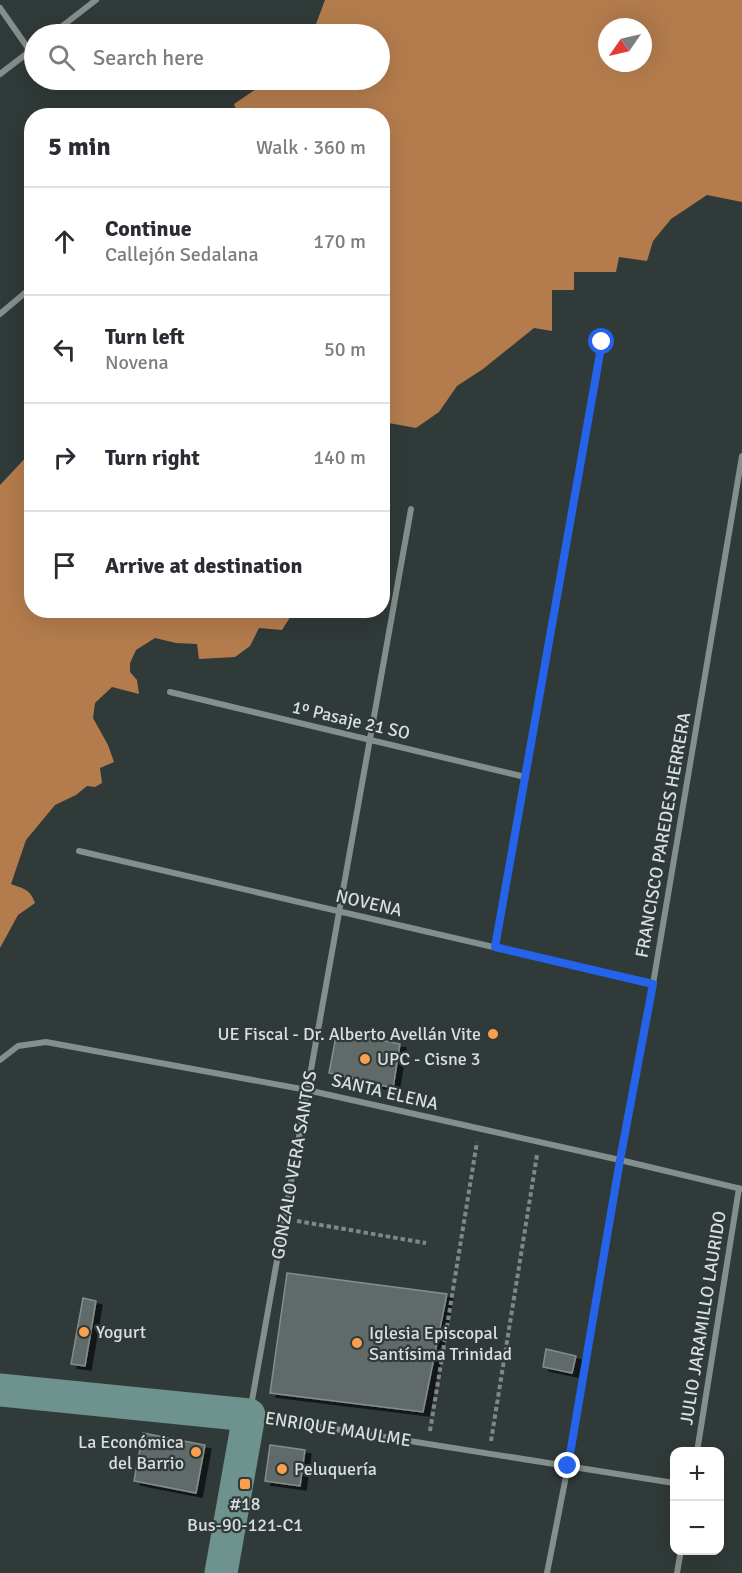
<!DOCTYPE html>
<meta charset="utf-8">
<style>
:root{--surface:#fff;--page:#f2f2f3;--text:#2b2b33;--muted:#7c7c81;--line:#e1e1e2}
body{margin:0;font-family:Signika,sans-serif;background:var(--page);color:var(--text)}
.controls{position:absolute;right:18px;bottom:18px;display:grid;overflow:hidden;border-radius:12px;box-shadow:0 6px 24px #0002}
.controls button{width:54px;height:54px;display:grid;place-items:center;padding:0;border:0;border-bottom:2px solid var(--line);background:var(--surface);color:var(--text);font:30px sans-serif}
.compass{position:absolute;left:598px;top:18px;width:54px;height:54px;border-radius:50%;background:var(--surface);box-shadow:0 6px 24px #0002;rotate:236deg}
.stop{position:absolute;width:18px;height:18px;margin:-14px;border:4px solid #2563eb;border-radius:50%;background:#fff}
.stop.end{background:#2563eb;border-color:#fff;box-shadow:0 2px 6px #0008}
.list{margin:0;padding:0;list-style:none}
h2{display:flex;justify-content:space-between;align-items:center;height:78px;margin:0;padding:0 24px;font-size:26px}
h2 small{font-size:20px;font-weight:400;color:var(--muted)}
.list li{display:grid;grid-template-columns:39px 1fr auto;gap:18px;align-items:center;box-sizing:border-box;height:108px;padding:0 24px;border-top:2px solid var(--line)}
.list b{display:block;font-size:22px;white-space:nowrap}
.list p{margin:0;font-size:20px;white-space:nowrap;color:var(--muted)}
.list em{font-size:20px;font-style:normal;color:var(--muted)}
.icon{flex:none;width:33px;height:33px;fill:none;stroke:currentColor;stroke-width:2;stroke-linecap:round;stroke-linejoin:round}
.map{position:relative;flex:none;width:742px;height:1573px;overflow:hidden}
.search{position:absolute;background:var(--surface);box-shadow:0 6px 24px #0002;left:24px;top:24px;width:366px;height:66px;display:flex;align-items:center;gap:15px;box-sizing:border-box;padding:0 21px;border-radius:33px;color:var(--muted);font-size:22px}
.panel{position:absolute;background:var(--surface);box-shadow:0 6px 24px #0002;left:24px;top:108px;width:366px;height:510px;border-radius:24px}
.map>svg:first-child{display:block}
.water{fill:#b47c4d;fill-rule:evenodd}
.building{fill:#5f6b69;stroke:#828e8c;stroke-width:1.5;filter:url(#shadow)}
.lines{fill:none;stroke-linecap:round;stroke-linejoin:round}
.path{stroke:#808887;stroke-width:4;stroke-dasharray:4.5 3;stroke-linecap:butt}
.street{stroke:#838f8d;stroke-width:6}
.secondary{stroke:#6e928d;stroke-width:33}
.route{stroke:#2563eb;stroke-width:8}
.poi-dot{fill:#f99f4d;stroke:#303a39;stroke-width:2}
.labels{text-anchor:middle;stroke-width:4.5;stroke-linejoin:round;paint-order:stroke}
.street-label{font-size:18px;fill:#d9dfde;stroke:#303a39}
.poi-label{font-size:18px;fill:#d9dfde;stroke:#303a39;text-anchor:start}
</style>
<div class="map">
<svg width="742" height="1573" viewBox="0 0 742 1573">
<defs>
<filter id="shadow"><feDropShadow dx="6" dy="4" stdDeviation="0" flood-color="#0009"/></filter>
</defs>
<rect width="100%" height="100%" fill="#303a39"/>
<path class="water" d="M325 0H742V202L707 195 671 219 653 241 647 261 619 257 616 272H574V290H552V331L534 328 483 369 457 386 439 412 416 428 383 422 382 116 238 115 234 104 269 80H380V34H309L316 24ZM607 27H643V63H607Z
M31 452 32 610 294 611 282 630 259 628 250 646 235 657 199 659 197 644 176 643 155 638 136 650 130 663V672L137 680 139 694 112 687 95 703 93 718 108 745 114 762 100 768 102 783 95 787 87 786 76 795 55 805 26 840 11 884C24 889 30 889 35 903L18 915 0 948V485Z"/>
<path class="building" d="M337 1031 400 1044 393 1088 329 1073Z
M287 1273 447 1294 423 1412 270 1393Z
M83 1298 96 1301 85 1366 71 1364Z
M546 1349 576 1356 572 1373 543 1367Z
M143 1433 205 1445 196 1493 134 1481Z
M270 1445 305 1450 300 1486 265 1481Z"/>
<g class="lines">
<path class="path" d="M297 1221 426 1243
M430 1431 477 1142
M491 1441 537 1155"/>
<path class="street" d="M0 8 30 51
M52 34 96 0
M0 74 34 48
M0 314 32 287
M170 692 525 777
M79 851 653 984
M495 947 602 342
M0 1060 18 1046 46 1042 307 1090 620 1160 742 1189
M251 1406 411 509
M259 1417 674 1483
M697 1452 739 1188
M547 1573 568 1466 620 1160 653 984 742 456
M677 1573 681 1550"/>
<path class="secondary" d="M0 1390 249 1415 221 1573"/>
</g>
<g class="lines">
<path class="route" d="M568 1466 620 1160 653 984 495 947 602 342"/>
</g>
<g class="poi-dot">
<circle cx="493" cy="1034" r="6"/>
<circle cx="365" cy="1059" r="6"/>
<circle cx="84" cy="1332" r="6"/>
<circle cx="357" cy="1343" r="6"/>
<circle cx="196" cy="1452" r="6"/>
<circle cx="282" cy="1469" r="6"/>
<rect x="239" y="1478" width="12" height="12" rx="3"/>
</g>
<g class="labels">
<g class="street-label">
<text transform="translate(351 720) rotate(13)" y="6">1º Pasaje 21 SO</text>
<text transform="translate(663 835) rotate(-80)" y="6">FRANCISCO PAREDES HERRERA</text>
<text transform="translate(369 903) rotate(13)" y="6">NOVENA</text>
<text transform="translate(385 1092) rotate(13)" y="6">SANTA ELENA</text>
<text transform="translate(294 1165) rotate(-80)" y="6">GONZALO VERA SANTOS</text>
<text transform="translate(703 1318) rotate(-81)" y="6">JULIO JARAMILLO LAURIDO</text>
<text transform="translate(338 1429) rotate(9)" y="6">ENRIQUE MAULME</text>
</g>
<g class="poi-label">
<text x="481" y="1040" text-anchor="end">UE Fiscal - Dr. Alberto Avellán Vite</text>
<text x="377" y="1065">UPC - Cisne 3</text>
<text x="96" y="1338">Yogurt</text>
<text x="369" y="1339">Iglesia Episcopal<tspan x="369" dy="21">Santísima Trinidad</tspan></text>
<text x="184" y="1448" text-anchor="end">La Económica<tspan x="184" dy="21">del Barrio</tspan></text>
<text x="294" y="1475">Peluquería</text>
<text x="245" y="1510" text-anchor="middle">#18<tspan x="245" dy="21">Bus-90-121-C1</tspan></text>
</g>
</g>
</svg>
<div class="controls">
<button>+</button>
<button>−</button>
</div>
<svg class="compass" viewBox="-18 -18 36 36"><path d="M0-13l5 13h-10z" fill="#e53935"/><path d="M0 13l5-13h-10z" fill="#7c7c81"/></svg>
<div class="stop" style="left:602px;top:342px"></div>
<div class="stop end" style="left:568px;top:1466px"></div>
<div class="search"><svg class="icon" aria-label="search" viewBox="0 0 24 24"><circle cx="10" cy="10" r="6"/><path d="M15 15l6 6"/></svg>Search here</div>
<section class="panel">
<h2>5 min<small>Walk · 360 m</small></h2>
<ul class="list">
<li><svg class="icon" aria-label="ahead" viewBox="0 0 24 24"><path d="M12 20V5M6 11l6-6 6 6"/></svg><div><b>Continue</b><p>Callejón Sedalana</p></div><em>170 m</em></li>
<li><svg class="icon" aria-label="left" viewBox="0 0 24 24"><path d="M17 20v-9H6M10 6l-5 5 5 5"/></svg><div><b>Turn left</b><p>Novena</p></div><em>50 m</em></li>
<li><svg class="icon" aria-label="right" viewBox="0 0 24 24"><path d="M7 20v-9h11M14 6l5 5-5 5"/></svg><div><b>Turn right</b></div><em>140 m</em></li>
<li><svg class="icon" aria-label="arrive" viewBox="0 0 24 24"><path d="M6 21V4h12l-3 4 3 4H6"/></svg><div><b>Arrive at destination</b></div></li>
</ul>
</section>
</div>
